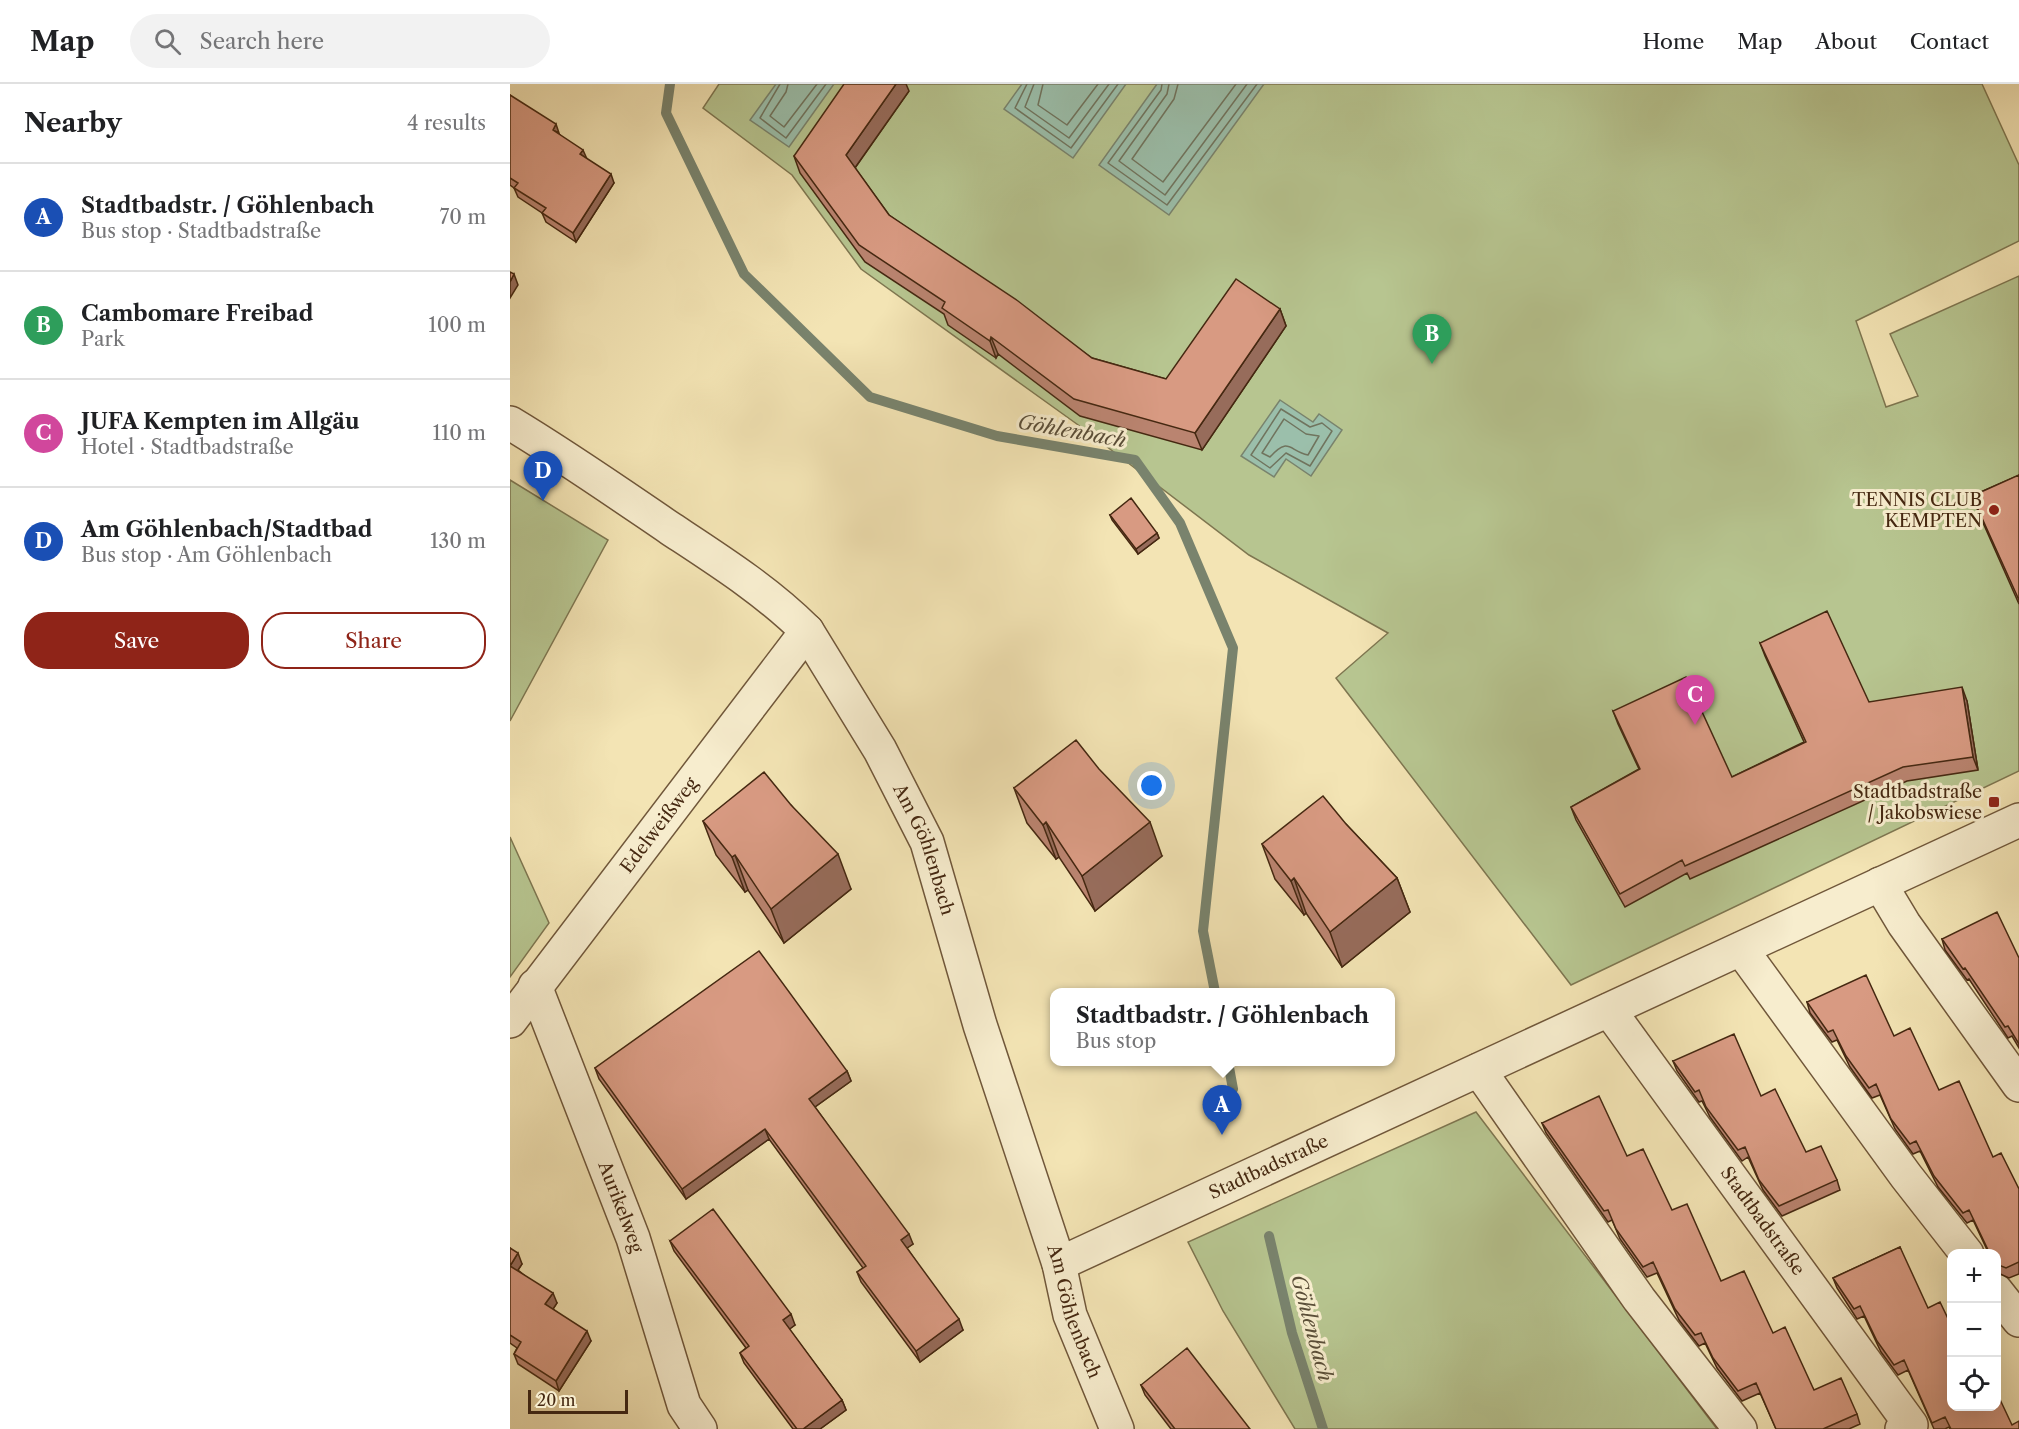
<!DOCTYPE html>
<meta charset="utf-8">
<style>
:root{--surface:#fff;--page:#f2f2f2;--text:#202124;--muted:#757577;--line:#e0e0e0;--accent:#8f2418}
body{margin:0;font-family:"Libre Caslon Text",serif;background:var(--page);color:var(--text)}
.controls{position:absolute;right:18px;bottom:18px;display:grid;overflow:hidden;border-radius:12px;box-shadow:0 6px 24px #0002}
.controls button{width:54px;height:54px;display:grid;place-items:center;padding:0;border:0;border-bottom:2px solid var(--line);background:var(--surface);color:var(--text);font:30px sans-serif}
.scale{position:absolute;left:18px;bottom:15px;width:100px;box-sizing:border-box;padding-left:6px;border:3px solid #452811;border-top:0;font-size:16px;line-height:21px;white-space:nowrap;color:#452811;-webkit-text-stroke:4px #f7edce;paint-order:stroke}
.you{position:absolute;left:642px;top:702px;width:21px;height:21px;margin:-15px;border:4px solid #fff;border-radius:50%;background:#1a73e8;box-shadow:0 0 0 9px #1a73e833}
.badge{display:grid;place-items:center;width:39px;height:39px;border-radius:50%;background:var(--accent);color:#fff;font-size:20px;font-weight:700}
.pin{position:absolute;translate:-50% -50px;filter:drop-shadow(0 2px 3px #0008)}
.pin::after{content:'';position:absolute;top:32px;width:21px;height:18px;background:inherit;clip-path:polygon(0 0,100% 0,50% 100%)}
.popup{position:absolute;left:540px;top:904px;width:345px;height:78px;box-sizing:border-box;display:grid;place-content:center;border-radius:12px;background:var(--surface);filter:drop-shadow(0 2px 4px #0005);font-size:20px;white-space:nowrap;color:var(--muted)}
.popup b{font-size:22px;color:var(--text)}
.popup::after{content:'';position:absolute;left:50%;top:100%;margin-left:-12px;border:12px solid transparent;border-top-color:var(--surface)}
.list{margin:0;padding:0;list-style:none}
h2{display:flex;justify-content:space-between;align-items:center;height:78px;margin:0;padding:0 24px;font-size:26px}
h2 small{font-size:20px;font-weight:400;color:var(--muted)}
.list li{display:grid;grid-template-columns:39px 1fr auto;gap:18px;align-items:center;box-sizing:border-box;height:108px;padding:0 24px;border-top:2px solid var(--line)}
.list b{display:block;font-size:22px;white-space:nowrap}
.list p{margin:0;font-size:20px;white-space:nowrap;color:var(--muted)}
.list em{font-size:20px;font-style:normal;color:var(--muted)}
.actions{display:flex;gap:12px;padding:18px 24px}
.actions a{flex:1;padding:14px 0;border:2px solid var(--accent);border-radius:24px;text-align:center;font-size:21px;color:var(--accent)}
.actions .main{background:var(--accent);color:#fff}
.icon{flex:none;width:33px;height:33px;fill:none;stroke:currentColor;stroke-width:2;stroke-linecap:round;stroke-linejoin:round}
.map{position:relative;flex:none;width:1509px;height:1345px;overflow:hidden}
header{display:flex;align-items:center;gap:36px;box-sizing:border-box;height:84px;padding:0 30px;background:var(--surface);border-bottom:2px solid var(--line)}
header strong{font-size:28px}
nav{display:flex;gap:33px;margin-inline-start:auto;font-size:21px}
.search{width:420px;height:54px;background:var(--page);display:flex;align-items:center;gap:15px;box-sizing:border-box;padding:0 21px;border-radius:33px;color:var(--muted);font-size:22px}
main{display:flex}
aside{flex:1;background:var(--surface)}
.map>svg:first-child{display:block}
.green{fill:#b7c590;stroke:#7e7650;stroke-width:1.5}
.water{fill:#9bbfab;stroke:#79836d;stroke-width:1.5}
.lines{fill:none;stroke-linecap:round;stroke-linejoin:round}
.shore{stroke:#70745e;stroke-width:1.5}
.stream{stroke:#79836d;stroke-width:10}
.minor-casing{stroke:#70573a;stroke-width:36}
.minor{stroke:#f7edce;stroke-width:33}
.wall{fill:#ba8470;stroke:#452811;stroke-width:1.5}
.shaded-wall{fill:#976c5b;stroke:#452811;stroke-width:1.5}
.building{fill:#d89a82;stroke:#452811;stroke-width:1.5}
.poi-dot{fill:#8f2418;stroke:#f7edce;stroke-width:2}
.labels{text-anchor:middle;stroke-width:6;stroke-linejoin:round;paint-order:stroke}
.poi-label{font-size:18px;fill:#452811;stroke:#f7edce;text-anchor:end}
.street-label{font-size:18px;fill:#452811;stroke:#f7edce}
.water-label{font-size:20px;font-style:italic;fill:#5a4e38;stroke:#f7edce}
</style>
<header>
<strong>Map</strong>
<div class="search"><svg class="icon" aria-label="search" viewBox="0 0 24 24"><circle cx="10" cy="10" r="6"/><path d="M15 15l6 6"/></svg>Search here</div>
<nav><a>Home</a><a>Map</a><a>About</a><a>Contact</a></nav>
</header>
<main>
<aside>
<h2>Nearby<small>4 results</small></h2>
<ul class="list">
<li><span class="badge" style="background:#1a4fb4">A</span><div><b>Stadtbadstr. / Göhlenbach</b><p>Bus stop · Stadtbadstraße</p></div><em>70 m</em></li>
<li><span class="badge" style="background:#2e9e5b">B</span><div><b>Cambomare Freibad</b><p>Park</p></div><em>100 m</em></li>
<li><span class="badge" style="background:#d1479c">C</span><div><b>JUFA Kempten im Allgäu</b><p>Hotel · Stadtbadstraße</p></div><em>110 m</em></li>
<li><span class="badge" style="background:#1a4fb4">D</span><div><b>Am Göhlenbach/Stadtbad</b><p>Bus stop · Am Göhlenbach</p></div><em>130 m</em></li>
</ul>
<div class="actions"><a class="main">Save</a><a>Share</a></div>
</aside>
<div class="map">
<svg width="1509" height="1345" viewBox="0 0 1509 1345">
<rect width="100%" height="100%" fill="#f3e4b4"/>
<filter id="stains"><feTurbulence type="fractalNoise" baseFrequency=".00333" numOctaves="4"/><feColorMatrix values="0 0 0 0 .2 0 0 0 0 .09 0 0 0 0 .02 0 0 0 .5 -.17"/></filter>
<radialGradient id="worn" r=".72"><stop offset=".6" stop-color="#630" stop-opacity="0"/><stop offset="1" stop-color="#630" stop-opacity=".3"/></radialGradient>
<path class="green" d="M209 0H1472L1509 81V157L1346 237 1376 323 1408 312 1380 250 1509 192V687L1061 901 826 594 878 549 739 471 571 343 351 185 282 91 193 24Z
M0 396 98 456 0 637Z
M0 753 39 839 0 893Z
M966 1028 1207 1345H785L713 1227 678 1158Z"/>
<path class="water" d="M266 0H324L279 63 240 36Z
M512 0H616L563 74 494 25Z
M647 0H754L659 131 589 81Z
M770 316 803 338 809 330 832 346 801 392 776 375 764 393 731 372Z"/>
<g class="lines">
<path class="shore" d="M270 0 250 34 276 54 316 0
M278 0 276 8 260 32 274 43 307 0
M517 0 505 24 561 64 608 0
M524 0 515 23 559 54 599 0
M533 0 528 21 557 41 588 0
M652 0 651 6 598 79 657 121 747 0
M659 0 657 10 609 77 655 111 737 0
M668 0 664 15 622 75 653 98 726 0
M771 325 800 343 812 339 822 347 800 382 776 369 760 384 741 371Z
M774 335 796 350 809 352 798 371C779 367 779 352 760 373L752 369Z"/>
<path class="stream" d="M160 0 156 29 234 190 360 313 487 352 625 376 670 439 723 564 693 847 705 908
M718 978 723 1005
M759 1152 782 1249 813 1345"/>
<defs>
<g id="minor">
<path id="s1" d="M0 339C55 372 108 409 161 445 208 476 257 507 297 547L370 666 417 758 470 941 549 1180 560 1231 607 1345"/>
<path d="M1370 800 1394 840 1509 1001"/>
<path d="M1231 865 1396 1092 1457 1170"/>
<path id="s2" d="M25 902 123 1154 174 1321 190 1345"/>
<path id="s3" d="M1099 926 1401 1341 1392 1345"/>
<path id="s4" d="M0 937 297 547"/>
<path d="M969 986 1129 1215 1230 1345"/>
<path id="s5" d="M549 1180 1509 736"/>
<path d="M1486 1207 1509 1236"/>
</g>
</defs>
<use href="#minor" class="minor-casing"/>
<use href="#minor" class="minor"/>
</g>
<path class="wall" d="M399 7 345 84 379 131 582 274 656 295 770 225 776 242 692 366 570 332 488 270 486 274 438 241 434 230 355 178 290 89 284 72Z
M0 11 49 50 104 99 66 158 36 138 32 129 8 113 4 104 0 101Z
M1509 391V520L1470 432 1462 412Z
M600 431 647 449 649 454 628 470 602 436Z
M1250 559 1359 618 1457 617 1468 686 1397 697 1180 795 1177 789 1115 823 1066 736 1061 723 1129 685 1108 640 1103 627 1222 693 1294 658 1255 572Z
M504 704 652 772 585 827 549 773 546 775 517 739Z
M281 721 341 805 274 859 238 806 235 808 206 771 193 737Z
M836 740 887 794 900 828 832 883 796 829 794 831 765 795 752 760Z
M1432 855 1509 874V964L1502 952 1498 954 1459 895 1457 896 1435 866Z
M1297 918 1384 952 1509 1105V1190L1499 1194 1488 1189 1486 1185V1170H1479L1463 1136 1457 1139 1428 1103 1410 1067 1403 1070 1385 1045 1370 1011 1362 1014 1340 983 1327 956 1322 958 1300 929Z
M1163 977 1251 1012 1296 1068 1327 1096 1330 1106 1272 1132 1253 1106 1238 1073 1232 1077 1200 1033 1192 1017 1189 1018 1167 987Z
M85 984 337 987 341 997 305 1023 403 1160 397 1164 453 1246 410 1278 351 1198 347 1188 353 1184 259 1055 176 1115 89 995Z
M1032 1039 1117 1072 1162 1126 1211 1197 1263 1249 1304 1306 1347 1330 1350 1340 1339 1345H1266L1250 1309 1232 1317 1207 1284 1195 1259 1189 1262 1169 1236 1147 1189 1137 1193 1110 1155 1102 1136 1098 1138 1036 1049Z
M160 1157 285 1241 279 1245 332 1316 336 1326 310 1345H283L234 1279 230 1269 236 1264 164 1167Z
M1390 1163 1442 1323 1502 1341 1509 1345H1440L1439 1343 1435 1345H1424L1398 1286 1388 1291 1371 1268 1354 1232 1347 1235 1327 1204 1323 1194Z
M0 1164 12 1180 8 1186 47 1219 43 1225 81 1257 49 1307 8 1280 4 1270 7 1264 0 1259Z
M631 1301 740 1345H661L635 1311Z"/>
<path class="shaded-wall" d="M386 0H396L399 7 342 88 336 71Z
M46 40 49 49 43 46Z
M73 66 77 75 70 70Z
M101 90 104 99 66 158 63 149Z
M4 190 8 201 0 214V198Z
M770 225 776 242 692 366 685 349Z
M481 253 488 270 486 274 480 257Z
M647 449 649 454 628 470 626 465Z
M1452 603 1457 617 1468 686 1463 673Z
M536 738 549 773 546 775 533 741Z
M640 738 652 772 585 827 572 792Z
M328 770 341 805 274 859 261 825Z
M225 771 238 806 235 808 222 773Z
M784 794 796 829 794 831 781 797Z
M887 794 900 828 832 883 820 848Z
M337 987 341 997 302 1025 299 1015Z
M255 1045 259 1055 176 1115 172 1105Z
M399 1150 403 1160 394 1166 391 1156Z
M8 1169 12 1180 4 1192 0 1182Z
M43 1209 47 1219 39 1231 35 1220Z
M281 1230 285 1241 277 1247 273 1236Z
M449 1235 453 1246 410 1278 406 1267Z
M77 1247 81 1257 49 1307 46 1297Z
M332 1316 336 1326 310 1345H293Z"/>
<path class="building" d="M334 0H386L336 71 379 131 508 217 582 274 656 295 726 195 770 225 685 349 564 315 481 253 480 257 432 224 435 218 349 161 284 72Z
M0 11 46 40 43 46 73 66 70 70 101 90 63 149 32 129 36 124 4 104 8 99 0 94Z
M0 188 4 190 0 198Z
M1509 391V516L1462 412Z
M621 414 647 449 626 465 600 431Z
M1317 527 1359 618 1452 603 1463 673 1393 683 1175 782 1172 776 1110 810 1061 723 1130 685 1103 627 1176 593 1222 693 1296 658 1250 559Z
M566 656 589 685 640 738 572 792 536 738 533 741 504 704Z
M254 688 281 721 328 770 261 825 225 771 222 773 193 737Z
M813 712 836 740 887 794 820 848 784 794 781 797 752 760Z
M1487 828 1509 874V960L1498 942 1495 943 1455 884 1453 885 1432 855Z
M249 867 337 987 299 1015 399 1150 391 1156 449 1235 406 1267 347 1188 356 1182 255 1045 172 1105 85 984Z
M1356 891 1384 952 1400 944 1429 1006 1449 997 1483 1073 1491 1069 1509 1105V1178L1496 1184 1486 1180V1170H1480L1459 1126 1453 1129 1424 1092 1406 1057 1400 1060 1381 1035 1366 1000 1359 1004 1336 972 1323 946 1318 948 1297 918Z
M1224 950 1251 1012 1265 1005 1296 1068 1311 1062 1327 1096 1269 1122 1249 1096 1235 1063 1228 1066 1196 1023 1189 1006 1185 1008 1163 977Z
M1089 1012 1117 1072 1133 1065 1162 1126 1177 1120 1211 1197 1234 1187 1263 1249 1275 1243 1304 1306 1331 1294 1347 1330 1313 1345H1266L1246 1299 1228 1307 1203 1274 1191 1249 1185 1251 1165 1225 1143 1178 1133 1183 1106 1145 1098 1126 1094 1127 1032 1039Z
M203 1125 281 1230 273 1236 332 1316 293 1345H287L230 1269 239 1262 160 1157Z
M1390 1163 1418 1224 1430 1218 1442 1243V1323H1486V1307L1502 1341 1509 1337V1345H1441L1435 1333 1422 1339 1394 1276 1384 1281 1367 1257 1350 1222 1344 1225 1323 1194Z
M0 1164 8 1169 0 1182 43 1209 35 1220 77 1247 46 1297 4 1270 11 1258 0 1251Z
M677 1264 740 1345H665L631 1301Z"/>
<g class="poi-dot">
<circle cx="1484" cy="426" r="6"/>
<rect x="1478" y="712" width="12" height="12" rx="3"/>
</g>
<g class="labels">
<g class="poi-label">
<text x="1472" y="422">TENNIS CLUB<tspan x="1472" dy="21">KEMPTEN</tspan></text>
<text x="1472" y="714">Stadtbadstraße<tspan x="1472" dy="21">/ Jakobswiese</tspan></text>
</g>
<g class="street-label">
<text dy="6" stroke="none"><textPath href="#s4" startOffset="246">Edelweißweg</textPath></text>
<text dy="6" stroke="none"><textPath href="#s1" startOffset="612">Am Göhlenbach</textPath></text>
<text dy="6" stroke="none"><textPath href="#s5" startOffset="231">Stadtbadstraße</textPath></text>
<text dy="6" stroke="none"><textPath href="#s2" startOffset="237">Aurikelweg</textPath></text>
<text dy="6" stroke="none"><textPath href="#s3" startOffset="261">Stadtbadstraße</textPath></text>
<text dy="6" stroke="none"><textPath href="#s1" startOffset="1098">Am Göhlenbach</textPath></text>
</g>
<g class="water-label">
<text transform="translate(562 347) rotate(10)" y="7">Göhlenbach</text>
<text transform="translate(802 1244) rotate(75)" y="7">Göhlenbach</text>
</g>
</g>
<rect width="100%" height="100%" filter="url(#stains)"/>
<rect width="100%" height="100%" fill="url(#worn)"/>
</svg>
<div class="controls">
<button>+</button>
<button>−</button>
<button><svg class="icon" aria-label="locate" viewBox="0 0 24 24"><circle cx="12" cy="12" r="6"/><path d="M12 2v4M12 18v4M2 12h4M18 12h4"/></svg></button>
</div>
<div class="scale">20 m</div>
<div class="you"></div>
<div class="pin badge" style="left:712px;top:1051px;background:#1a4fb4">A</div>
<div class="popup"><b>Stadtbadstr. / Göhlenbach</b>Bus stop</div>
<div class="pin badge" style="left:922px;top:280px;background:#2e9e5b">B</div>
<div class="pin badge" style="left:1185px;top:641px;background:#d1479c">C</div>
<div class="pin badge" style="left:33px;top:417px;background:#1a4fb4">D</div>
</div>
</main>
